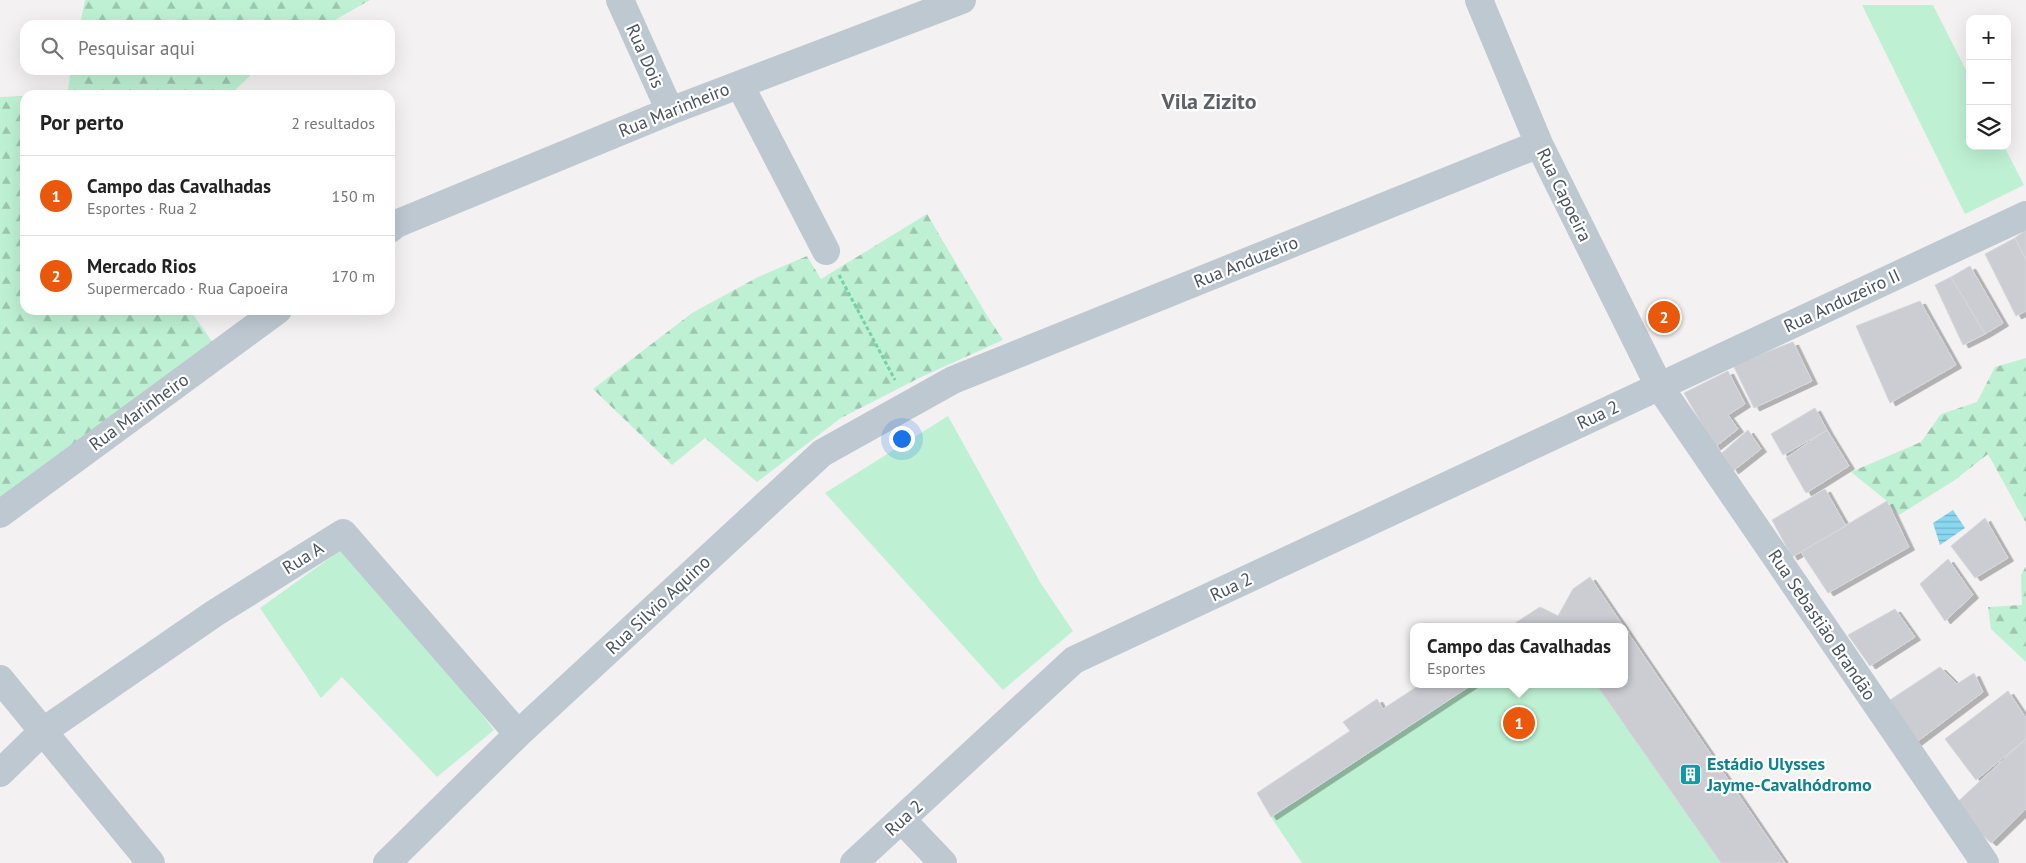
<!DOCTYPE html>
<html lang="pt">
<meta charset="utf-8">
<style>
:root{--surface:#fff;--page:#f2f2f2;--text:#222;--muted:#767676;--line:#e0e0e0;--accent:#ea580c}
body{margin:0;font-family:"PT Sans",sans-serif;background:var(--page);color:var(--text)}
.controls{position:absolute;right:15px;top:15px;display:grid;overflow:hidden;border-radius:10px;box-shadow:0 5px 20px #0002}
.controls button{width:45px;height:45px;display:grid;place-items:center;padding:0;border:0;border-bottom:1px solid var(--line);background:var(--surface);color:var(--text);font:25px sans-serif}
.you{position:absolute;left:901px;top:438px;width:18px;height:18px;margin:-12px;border:4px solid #fff;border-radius:50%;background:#1a73e8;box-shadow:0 0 0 8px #1a73e833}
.badge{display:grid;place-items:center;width:32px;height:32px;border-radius:50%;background:var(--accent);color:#fff;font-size:16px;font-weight:700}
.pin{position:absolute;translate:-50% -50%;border:2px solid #fff;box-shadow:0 1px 5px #0006}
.popup{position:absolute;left:1410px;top:623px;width:218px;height:65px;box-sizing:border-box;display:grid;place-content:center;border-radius:10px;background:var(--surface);filter:drop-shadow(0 1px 4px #0005);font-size:16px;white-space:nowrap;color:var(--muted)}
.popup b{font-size:19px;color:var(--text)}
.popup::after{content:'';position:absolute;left:50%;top:100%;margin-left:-10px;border:10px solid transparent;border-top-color:var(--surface)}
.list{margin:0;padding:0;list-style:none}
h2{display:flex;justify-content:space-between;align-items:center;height:65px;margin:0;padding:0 20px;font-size:21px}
h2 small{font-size:16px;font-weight:400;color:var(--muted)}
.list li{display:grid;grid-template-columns:32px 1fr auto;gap:15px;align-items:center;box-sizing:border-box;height:80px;padding:0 20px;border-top:1px solid var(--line)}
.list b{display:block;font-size:19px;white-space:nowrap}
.list p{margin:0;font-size:16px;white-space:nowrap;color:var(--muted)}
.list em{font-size:16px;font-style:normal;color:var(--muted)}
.icon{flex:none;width:28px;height:28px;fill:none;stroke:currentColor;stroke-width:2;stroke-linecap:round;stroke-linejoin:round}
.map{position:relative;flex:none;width:2026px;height:863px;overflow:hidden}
.search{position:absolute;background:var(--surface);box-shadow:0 5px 20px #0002;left:20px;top:20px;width:375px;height:55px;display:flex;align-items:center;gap:12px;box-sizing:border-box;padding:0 18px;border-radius:15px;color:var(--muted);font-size:19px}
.panel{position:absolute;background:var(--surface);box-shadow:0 5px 20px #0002;left:20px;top:90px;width:375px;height:225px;border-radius:15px}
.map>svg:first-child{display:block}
.grass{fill:#bef1d4}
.forest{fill:url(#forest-firs)}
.water{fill:url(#water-rules)}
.building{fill:#cbcdd3;stroke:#d5d7dc;filter:url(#shadow)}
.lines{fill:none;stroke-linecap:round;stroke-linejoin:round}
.path{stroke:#75d1a7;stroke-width:3;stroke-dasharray:4 2.5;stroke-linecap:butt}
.minor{stroke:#bec8d0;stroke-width:28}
.labels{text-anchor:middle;stroke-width:4.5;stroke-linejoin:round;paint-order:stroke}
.street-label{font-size:18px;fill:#48535f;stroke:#fff}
.culture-label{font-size:18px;font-weight:bold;fill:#0d838f;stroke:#fff;text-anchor:start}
.district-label{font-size:22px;font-weight:bold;fill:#5d6166;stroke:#fff}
</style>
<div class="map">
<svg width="2026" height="863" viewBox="0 0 2026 863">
<defs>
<pattern id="forest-firs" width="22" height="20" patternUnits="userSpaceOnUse" patternTransform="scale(1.25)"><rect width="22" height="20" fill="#bef1d4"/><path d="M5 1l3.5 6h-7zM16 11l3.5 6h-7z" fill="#9cc6af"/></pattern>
<pattern id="water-rules" width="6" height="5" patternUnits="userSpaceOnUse" patternTransform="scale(1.25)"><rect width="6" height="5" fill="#8ad7f0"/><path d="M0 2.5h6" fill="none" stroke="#73b1c6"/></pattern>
<filter id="shadow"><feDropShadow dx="5.5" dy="3" stdDeviation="0" flood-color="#0004"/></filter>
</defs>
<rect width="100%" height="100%" fill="#f3f1f1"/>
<path class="grass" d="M1862 5H1933L1970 78V146H2004L2024 185 1965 214Z
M948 416 1040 582 1073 631 1003 690 825 493Z
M341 550 458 684 494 730 437 777 342 677 321 698 260 608Z
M1473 684H1596L1721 863H1302L1271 817Z"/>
<path class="forest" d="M85 0H370L326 25H80Z
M71 70H256L230 95H59H67Z
M25 96V310H190L213 343 0 501V97Z
M927 214 986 314 1003 340 919 378 841 418 757 482 705 438 672 465 593 389 692 313 758 277 807 256 821 279Z
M2026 358V523L1988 454 1955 480 1899 515 1887 501 1851 472 1921 442 1941 414 1977 402 1995 367Z
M2026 566V662L1991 629 1988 607 2022 605 2021 575Z"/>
<path class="water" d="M1953 510 1965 528 1940 545 1933 523Z"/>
<path class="building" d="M2026 230V260L2015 238Z
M2015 238 2026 260V311L2016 316 1985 254Z
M1970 266 2003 323 1985 334 1951 277Z
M1951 277 1985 334 1963 345 1935 285Z
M1920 301 1956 365 1890 403 1856 326Z
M1793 342 1812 381 1754 408 1733 365Z
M1728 371 1745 404 1728 415 1738 429 1715 447 1684 393Z
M1815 408 1827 430 1783 455 1771 434Z
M1748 430 1761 449 1733 471 1722 453Z
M1827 430 1849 466 1806 493 1786 458Z
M1825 489 1846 526 1792 557 1772 520Z
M1887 501 1909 547 1828 593 1801 552Z
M1985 518 2008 558 1975 578 1951 546Z
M1948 559 1973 595 1945 621 1920 584Z
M1590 577 1624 627H1509L1540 607 1558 616 1573 589Z
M1895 609 1915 637 1870 666 1848 635Z
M1624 627 1785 863H1721L1596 684H1624Z
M1940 667 1957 684 1974 673 1983 692 1914 744 1890 700Z
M1421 684H1473L1271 817 1257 793 1350 731 1343 722 1377 699 1383 709Z
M2008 691 2026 718V739L1976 780 1945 739Z
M2026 739V809L1991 843 1952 807Z"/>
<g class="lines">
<path class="path" d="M839 275 895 380"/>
<path class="minor" d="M620 0 670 111
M1479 0 1539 144 1659 386 1985 863
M740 85 826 251
M390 229 396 224 670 111 962 0
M0 514 278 310
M0 679 151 863
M0 773 42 732 215 613 343 533 518 734
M902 820 943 863
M387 863 518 734 822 453 953 380 1539 144
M854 863 1074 660 2026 215"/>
</g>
<defs>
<symbol id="building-square" viewBox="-11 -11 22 22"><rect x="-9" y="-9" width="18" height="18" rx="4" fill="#0f9aa8" stroke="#fff"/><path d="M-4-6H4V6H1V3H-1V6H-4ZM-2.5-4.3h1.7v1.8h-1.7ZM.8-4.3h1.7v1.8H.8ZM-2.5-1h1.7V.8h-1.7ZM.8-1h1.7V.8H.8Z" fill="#fff"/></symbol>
</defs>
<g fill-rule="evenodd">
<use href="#building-square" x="1678" y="762" width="25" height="25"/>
</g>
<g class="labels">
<g class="street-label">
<text transform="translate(645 56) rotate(66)" y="6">Rua Dois</text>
<text transform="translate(674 110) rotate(-22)" y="6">Rua Marinheiro</text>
<text transform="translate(1564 195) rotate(64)" y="6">Rua Capoeira</text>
<text transform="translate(1246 262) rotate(-22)" y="6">Rua Anduzeiro</text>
<text transform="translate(1842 301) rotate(-25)" y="6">Rua Anduzeiro II</text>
<text transform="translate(139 412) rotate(-36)" y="6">Rua Marinheiro</text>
<text transform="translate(1598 415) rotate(-25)" y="6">Rua 2</text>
<text transform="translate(303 558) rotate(-32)" y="6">Rua A</text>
<text transform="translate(1231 587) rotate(-25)" y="6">Rua 2</text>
<text transform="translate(658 605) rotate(-43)" y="6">Rua Silvio Aquino</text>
<text transform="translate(1822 625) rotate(56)" y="6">Rua Sebastião Brandão</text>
<text transform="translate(904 818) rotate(-42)" y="6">Rua 2</text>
</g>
<g class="culture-label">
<text x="1707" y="770">Estádio Ulysses<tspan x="1707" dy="21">Jayme-Cavalhódromo</tspan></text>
</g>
<g class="district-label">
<text x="1209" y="109">Vila Zizito</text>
</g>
</g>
</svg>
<div class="controls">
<button>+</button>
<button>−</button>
<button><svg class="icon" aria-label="layers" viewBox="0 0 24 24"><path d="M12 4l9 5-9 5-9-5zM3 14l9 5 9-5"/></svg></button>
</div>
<div class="you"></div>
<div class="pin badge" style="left:1519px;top:723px">1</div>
<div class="popup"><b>Campo das Cavalhadas</b>Esportes</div>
<div class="pin badge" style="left:1664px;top:317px">2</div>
<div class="search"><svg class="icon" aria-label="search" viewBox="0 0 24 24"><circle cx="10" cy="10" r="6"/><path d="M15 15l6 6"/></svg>Pesquisar aqui</div>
<section class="panel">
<h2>Por perto<small>2 resultados</small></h2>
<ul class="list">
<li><span class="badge">1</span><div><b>Campo das Cavalhadas</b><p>Esportes · Rua 2</p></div><em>150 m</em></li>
<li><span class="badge">2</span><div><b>Mercado Rios</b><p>Supermercado · Rua Capoeira</p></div><em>170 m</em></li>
</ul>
</section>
</div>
